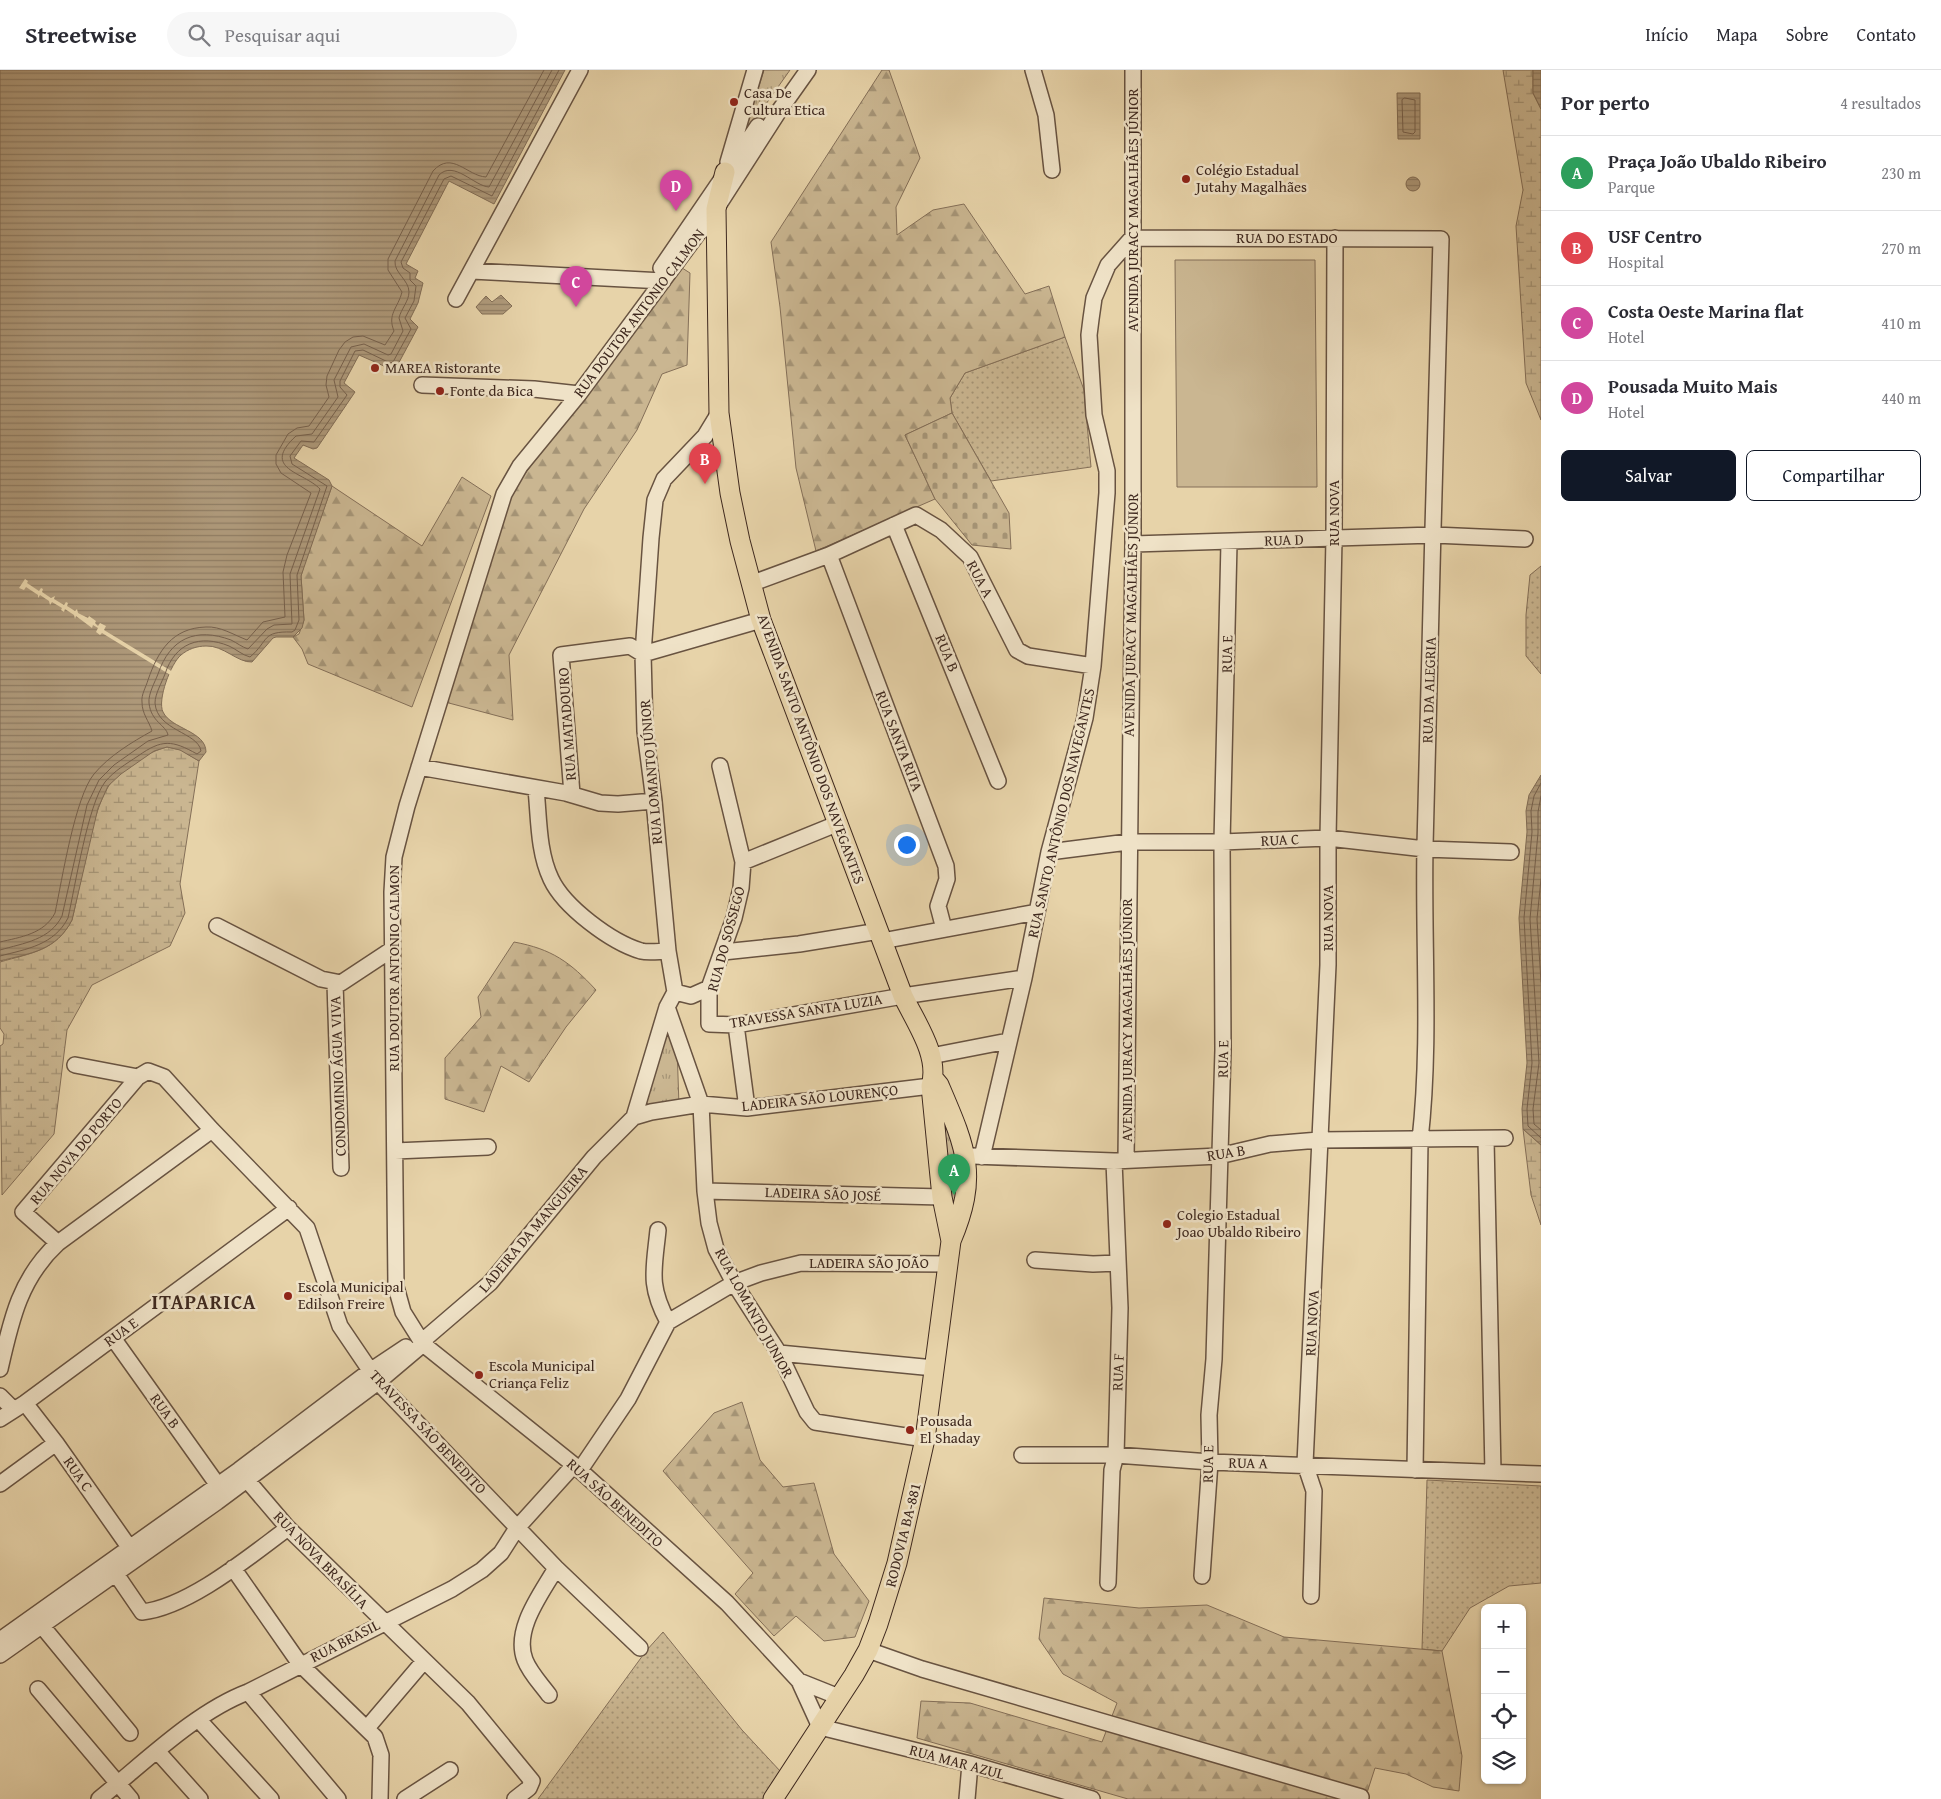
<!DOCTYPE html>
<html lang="pt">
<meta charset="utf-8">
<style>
:root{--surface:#fff;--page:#f7f7f7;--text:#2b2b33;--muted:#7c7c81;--line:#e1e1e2;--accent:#111827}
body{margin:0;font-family:"Gentium Book Plus",serif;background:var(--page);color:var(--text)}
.controls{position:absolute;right:15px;bottom:15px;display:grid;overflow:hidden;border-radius:8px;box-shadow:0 1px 4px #0004}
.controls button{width:45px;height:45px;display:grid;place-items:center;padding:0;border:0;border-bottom:1px solid var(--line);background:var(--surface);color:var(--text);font:25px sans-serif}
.you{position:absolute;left:906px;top:774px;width:18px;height:18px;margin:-12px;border:4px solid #fff;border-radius:50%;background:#1a73e8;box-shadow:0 0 0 8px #1a73e833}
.badge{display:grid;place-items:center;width:32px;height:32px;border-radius:50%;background:var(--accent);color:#fff;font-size:16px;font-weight:700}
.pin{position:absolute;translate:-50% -41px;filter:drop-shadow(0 1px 2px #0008)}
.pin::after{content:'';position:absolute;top:26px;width:18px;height:15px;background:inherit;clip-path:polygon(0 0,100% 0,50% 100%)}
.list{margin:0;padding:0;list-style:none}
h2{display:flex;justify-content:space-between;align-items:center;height:65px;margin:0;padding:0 20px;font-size:21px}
h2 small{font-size:16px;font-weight:400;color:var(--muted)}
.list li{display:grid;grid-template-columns:32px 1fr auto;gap:15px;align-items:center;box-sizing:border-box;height:75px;padding:0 20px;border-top:1px solid var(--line)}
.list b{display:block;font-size:19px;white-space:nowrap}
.list p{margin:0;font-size:16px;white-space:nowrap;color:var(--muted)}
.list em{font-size:16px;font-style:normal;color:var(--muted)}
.actions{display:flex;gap:10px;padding:15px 20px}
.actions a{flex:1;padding:11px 0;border:1px solid var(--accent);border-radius:8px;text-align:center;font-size:18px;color:var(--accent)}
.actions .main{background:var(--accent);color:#fff}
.icon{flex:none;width:28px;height:28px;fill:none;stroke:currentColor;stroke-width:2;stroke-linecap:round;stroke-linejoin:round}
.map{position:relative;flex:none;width:1541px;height:1729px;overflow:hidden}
header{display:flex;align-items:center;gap:30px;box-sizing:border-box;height:70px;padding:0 25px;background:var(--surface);border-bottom:1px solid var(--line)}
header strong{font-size:24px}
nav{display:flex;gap:28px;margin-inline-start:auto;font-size:18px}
.search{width:350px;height:45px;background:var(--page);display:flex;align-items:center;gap:12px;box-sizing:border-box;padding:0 18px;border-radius:28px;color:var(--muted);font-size:19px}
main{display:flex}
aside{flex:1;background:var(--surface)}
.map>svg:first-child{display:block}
.grass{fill:url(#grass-dots);stroke:#846f58}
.forest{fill:url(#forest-firs);stroke:#846f58}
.wetland{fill:url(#wetland-marsh);stroke:#846f58}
.cemetery{fill:url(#cemetery-stones);stroke:#846f58}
.park{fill:url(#park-tufts);stroke:#846f58}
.pitch{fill:#cab691;stroke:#846f58}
.water{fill:url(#water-rules);stroke:#816c55}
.pier{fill:#e7d3a9}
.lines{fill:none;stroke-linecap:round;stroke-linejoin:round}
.shore{stroke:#76604c;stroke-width:1}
.minor-casing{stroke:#685341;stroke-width:18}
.major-casing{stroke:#3e281e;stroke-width:21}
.minor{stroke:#efe2c7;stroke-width:15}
.major{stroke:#e7d3a9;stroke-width:19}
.poi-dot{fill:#8f2418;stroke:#efe2c7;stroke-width:2}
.labels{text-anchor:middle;stroke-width:5;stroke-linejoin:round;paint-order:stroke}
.poi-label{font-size:15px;fill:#3e281e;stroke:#efe2c7;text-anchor:start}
.street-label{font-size:15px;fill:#3e281e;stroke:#efe2c7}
.district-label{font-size:20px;font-weight:bold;letter-spacing:1px;fill:#3e281e;stroke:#efe2c7}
</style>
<header>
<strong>Streetwise</strong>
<div class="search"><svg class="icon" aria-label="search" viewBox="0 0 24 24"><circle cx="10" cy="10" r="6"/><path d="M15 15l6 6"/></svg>Pesquisar aqui</div>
<nav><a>Início</a><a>Mapa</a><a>Sobre</a><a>Contato</a></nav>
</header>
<main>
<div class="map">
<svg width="1541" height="1729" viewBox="0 0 1541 1729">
<defs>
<pattern id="grass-dots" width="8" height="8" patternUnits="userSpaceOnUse" patternTransform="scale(1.25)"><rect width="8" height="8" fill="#cab691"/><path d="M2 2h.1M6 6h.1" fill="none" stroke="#a59476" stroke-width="1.8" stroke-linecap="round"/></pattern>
<pattern id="forest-firs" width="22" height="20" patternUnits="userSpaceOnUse" patternTransform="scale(1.25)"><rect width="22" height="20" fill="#cab691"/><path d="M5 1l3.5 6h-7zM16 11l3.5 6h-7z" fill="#a59476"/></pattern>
<pattern id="wetland-marsh" width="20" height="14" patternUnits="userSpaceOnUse" patternTransform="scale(1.25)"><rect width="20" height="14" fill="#cab691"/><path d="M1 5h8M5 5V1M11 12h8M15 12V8" fill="none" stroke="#a59476"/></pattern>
<pattern id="cemetery-stones" width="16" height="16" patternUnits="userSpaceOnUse" patternTransform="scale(1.25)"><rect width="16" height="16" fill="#cab691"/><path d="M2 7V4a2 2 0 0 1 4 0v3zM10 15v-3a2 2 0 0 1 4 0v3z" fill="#a59476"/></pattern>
<pattern id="park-tufts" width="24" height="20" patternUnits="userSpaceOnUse" patternTransform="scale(1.25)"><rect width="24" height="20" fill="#cab691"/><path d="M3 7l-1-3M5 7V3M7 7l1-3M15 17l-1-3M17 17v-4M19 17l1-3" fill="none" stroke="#a59476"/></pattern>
<pattern id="water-rules" width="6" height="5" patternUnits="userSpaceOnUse" patternTransform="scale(1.25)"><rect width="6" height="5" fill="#ae997a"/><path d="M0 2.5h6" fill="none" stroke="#8f7d63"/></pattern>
</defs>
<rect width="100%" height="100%" fill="#e7d3a9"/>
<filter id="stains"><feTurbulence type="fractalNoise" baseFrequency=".004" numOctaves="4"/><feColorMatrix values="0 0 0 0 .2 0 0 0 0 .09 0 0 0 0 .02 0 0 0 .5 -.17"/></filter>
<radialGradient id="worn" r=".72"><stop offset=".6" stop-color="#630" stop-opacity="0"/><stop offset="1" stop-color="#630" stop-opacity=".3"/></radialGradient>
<path class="grass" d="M1065 267 1084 320 1091 397 991 411 952 343 950 328 965 303Z
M1541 496V604L1526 586V545L1530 505Z
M1427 1410 1541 1416V1513L1509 1516 1470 1538 1442 1581 1422 1579Z
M663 1562 742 1660 781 1702 764 1729H538L646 1581Z"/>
<path class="forest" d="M882 0H889L920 88 896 137 897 165 933 140 964 134 1025 224 1049 216 1065 267 965 303 950 328 952 343 905 365 935 429 816 481 796 398 780 237 771 172Z
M679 196 690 203 687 295 662 304 637 360 584 439 509 585 513 650 445 632 510 424Z
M462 407 491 426 412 637 308 594 302 579 293 567 299 564 304 550 301 506 305 492 332 416 422 476Z
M514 872C552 879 570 892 596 920L566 957 529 1012 501 996 484 1042 445 1029V988L481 947 478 927Z
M742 1332 760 1390 783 1417 814 1413 834 1484 869 1531 855 1567 824 1571 796 1546 774 1566 735 1524 753 1503 663 1401 714 1343Z
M1044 1528 1139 1538 1207 1535 1284 1567 1442 1581 1462 1686 1459 1721 1433 1717 1406 1704 1375 1698 1365 1729H1128L917 1668 921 1631 970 1633 1102 1672 1117 1633 1063 1604 1039 1569Z"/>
<path class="wetland" d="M1503 0H1533V23L1541 39V350L1526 313 1516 156 1523 120Z
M167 677 181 680 199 691 180 814 185 843 170 876 92 915 67 960 54 1064 2 1125 0 976 3 974 4 964 0 958V892C31 883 56 881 72 850 81 814 90 747 108 717 119 700 147 682 167 677Z
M1523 1059 1541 1075V1155L1531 1125Z"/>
<path class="cemetery" d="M952 343 1009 443 1011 479 972 475 935 429 905 365Z"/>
<path class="park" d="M764 0H790L749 58 746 57Z
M667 949 677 976 679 1036 641 1038Z
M938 1029 971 1084 950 1165Z"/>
<path class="pitch" d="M1175 190H1315L1317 417H1177Z"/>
<path class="water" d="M0 0H565L494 134 449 111 406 194 418 201 415 208 423 213 418 233 410 249 418 257 396 298 393 300 359 285 344 313 355 322 317 378 313 379 303 375 294 388 329 410 332 416 301 506 304 550 302 558 293 567H276L273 568 252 592C238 593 223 575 206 576 197 576 188 579 181 585 171 593 157 630 163 642 171 659 206 661 206 682L199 691 180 680 167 677 154 681 121 704 108 716 98 738 72 850C56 881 31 883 0 891Z
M1533 0H1541V39L1533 23Z
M1397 23H1420V69H1398Z
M1406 114a7 7 0 1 1 14 0a7 7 0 1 1-14 0Z
M501 225 512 236 503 244H482L476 237 486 226 492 232Z
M1541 705V1075L1523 1059 1522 1039 1527 993 1519 848 1527 762 1526 741 1529 725Z"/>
<path class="pier" d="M25 509 28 511 27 513 39 521 41 518 43 519 42 522 51 528 55 526 54 529 64 535 66 532 68 533 67 536 75 541 77 539 78 543 88 548 89 546 96 551 95 553 98 556 100 553 106 556 104 560 173 602 172 606 102 563 100 565 96 562 98 558 93 555 92 558 76 546 75 549 74 545 65 539 64 542 61 540 62 538 52 532 50 535 49 531 40 525 38 528V525L26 517 24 520 19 518Z"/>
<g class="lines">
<path class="shore" d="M1405 28 1415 30V62L1413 64 1403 62 1402 30Z
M1541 713 1534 726 1531 741 1532 762 1524 848 1532 993 1527 1039 1528 1056 1541 1068
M1541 726 1538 742V763L1530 849 1539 993 1533 1039 1534 1054 1541 1060
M1541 809 1537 849 1541 912
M0 872C21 867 44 864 55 843 62 810 75 727 94 704 109 686 132 672 152 661 149 651 142 644 142 632 141 625 146 617 148 610 158 581 172 558 206 557 220 556 234 565 247 570L263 552 285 547 283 502 287 485 311 423 281 403 276 394V385L288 364 297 358 309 356 329 327 326 315 327 306 339 280 345 272 353 267 363 266 385 275 394 261C387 244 398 238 402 222L388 200V189L433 101C452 80 467 106 486 107L544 0
M0 880C24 873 50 870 62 846L87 735 99 710 114 695 148 671 168 665C166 655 151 652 149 633 148 624 155 612 158 604 170 568 196 557 231 570 237 573 242 577 248 579L267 559 274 555 292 554 290 504 320 419C304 402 260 399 296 366L312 364 338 327 334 310 351 277 364 274 388 285 391 284 403 261 399 248C401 239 409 231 409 222 409 210 394 203 395 191L439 105C454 90 474 116 489 117L552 0
M0 886C27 879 54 875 68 848 75 817 88 734 105 712 114 701 126 694 138 686 162 669 172 670 197 684L201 681C198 662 157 661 155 633 155 624 162 612 165 604 175 573 200 564 229 576 236 579 242 585 250 587 269 571 261 561 292 562L295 560 299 550 297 505 327 416 292 394 290 386 301 371 314 372 347 325 340 317V311L355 281 363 280 390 293 393 292 411 259 405 248 414 231 416 216 410 210V203L403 198 401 192 444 109 451 106 492 126 559 0"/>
<defs>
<path id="minor" d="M808 0 779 41 716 139 579 324 520 396 504 424 407 736 394 787 392 822 396 1217 403 1242 423 1274 574 1395 727 1533 799 1611 820 1657 970 1694 1092 1729
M1033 0 1046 45 1052 100
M728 92 755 0
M661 198 758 56
M472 201 663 211
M456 229 580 0
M422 315 534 319 579 324
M894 455 998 711
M1133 474 1434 465 1525 469
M829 485 946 796 947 809 938 836 944 859
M753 513 829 485 916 445 941 460 970 487 1017 580 1028 586 1093 596
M720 696 743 792 741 818 734 848 709 918V954L736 955 903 926 1024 908
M419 697 566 723 600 733 618 734 654 731
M536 719C539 748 538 782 551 809 564 837 611 872 641 881 649 883 660 881 668 881
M572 724 561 585 630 576 643 584 761 550
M1049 782 1128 772H1222L1328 768 1425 779 1511 782
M743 792 839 753
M217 856 321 909 341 913 391 880
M882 871 1037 842
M723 882 799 874 879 861
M335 913 341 1098
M675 922 691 926 709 918
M667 937 701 1034 705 1121 709 1153 716 1179 734 1213 779 1283 807 1342 815 1352 925 1369
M736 955 747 1038
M931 986 1008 971
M75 995 138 1007 148 1001 164 1007 212 1060 307 1158 340 1256 378 1312 556 1498 640 1578
M634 1047 667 937 675 922 668 881 654 731 645 661 643 584 651 468 655 430 664 409 705 366 719 343
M1486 1070 1493 1402
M395 1081 488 1077
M972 1086 1114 1091 1219 1086 1270 1074 1319 1070 1505 1068
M982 1087 1024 908 1049 782 1085 648 1093 596 1107 423V401L1094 345 1089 265 1091 249 1094 228 1108 195 1132 168 1441 169C1436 371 1429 574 1425 776 1423 874 1431 972 1420 1070L1415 1400
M1126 1090 1133 474V0
M705 1121 942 1127
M658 1160C654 1200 648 1215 668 1252
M58 1173 23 1142 138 1007
M1035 1190 1093 1194 1118 1193
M113 1268 217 1414
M779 1283 934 1298
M0 1299C11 1250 20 1208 58 1173L212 1060
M0 1326 14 1340
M25 1333 56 1373 129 1477
M0 1349 25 1333 289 1138
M1022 1385H1116L1210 1392 1540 1404
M580 1400 628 1329 668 1252 734 1213 761 1203 801 1193 948 1194
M241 1403 288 1458 468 1633 532 1711 529 1718 515 1729
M0 1414 56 1373
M233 1498 300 1594 375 1667 381 1685 380 1729
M116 1504 142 1542C189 1537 250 1486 288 1458
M1202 1506 1210 1392 1209 1345 1214 1289 1223 980 1222 772 1229 473
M1108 1513 1112 1400 1116 1385 1120 1238 1114 1091
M1311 1526 1314 1421 1305 1394 1328 895V768L1334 468 1335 168
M42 1556 130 1663
M0 1570 239 1400 370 1301 406 1277
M868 1580 922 1599 1361 1727
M0 1585 217 1432 378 1312 423 1274 427 1267 490 1213 594 1087 634 1047 651 1042 701 1034 747 1038 939 1015
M799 1611 839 1627
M38 1619 131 1729
M248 1622 338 1729
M549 1625C541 1614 530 1603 525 1590 513 1559 542 1523 556 1498
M198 1649 271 1729
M367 1658 424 1591
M158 1682 200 1729
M99 1729C144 1693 195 1642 248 1622L452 1519 482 1500 501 1483 517 1458 574 1395
M405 1729 450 1700
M967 1729 970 1694"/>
<path id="major" d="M725 102 716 139 719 343 730 423 740 471 761 550 903 926C916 953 940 986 931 1016L942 1127 951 1171
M773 1729 854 1605 868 1580 878 1554 897 1493 925 1369 951 1171C979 1105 966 1078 939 1015L934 1009"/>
</defs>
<use href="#minor" class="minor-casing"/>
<use href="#major" class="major-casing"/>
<use href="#minor" class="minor"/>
<use href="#major" class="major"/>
</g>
<g class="poi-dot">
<circle cx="734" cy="32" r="5"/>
<circle cx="1186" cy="109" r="5"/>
<circle cx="375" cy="298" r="5"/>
<circle cx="440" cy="321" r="5"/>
<circle cx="1167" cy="1154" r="5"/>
<circle cx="288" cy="1226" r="5"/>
<circle cx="479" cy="1305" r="5"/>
<circle cx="910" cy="1360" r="5"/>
</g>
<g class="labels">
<g class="poi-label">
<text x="744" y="28">Casa De<tspan x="744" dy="17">Cultura Etica</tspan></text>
<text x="1196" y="105">Colégio Estadual<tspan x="1196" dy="17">Jutahy Magalhães</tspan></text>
<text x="385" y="303">MAREA Ristorante</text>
<text x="450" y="326">Fonte da Bica</text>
<text x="1177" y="1150">Colegio Estadual<tspan x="1177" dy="17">Joao Ubaldo Ribeiro</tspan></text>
<text x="298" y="1222">Escola Municipal<tspan x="298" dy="17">Edilson Freire</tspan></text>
<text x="489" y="1301">Escola Municipal<tspan x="489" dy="17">Criança Feliz</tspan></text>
<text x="920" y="1356">Pousada<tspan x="920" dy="17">El Shaday</tspan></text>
</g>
<g class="street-label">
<text transform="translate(1133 140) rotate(-90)" y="5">AVENIDA JURACY MAGALHÃES JÚNIOR</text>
<text x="1287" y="173">RUA DO ESTADO</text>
<text transform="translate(639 243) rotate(-53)" y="5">RUA DOUTOR ANTONIO CALMON</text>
<text transform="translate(1334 443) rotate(-90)" y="5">RUA NOVA</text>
<text transform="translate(1284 470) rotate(-2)" y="5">RUA D</text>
<text transform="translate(980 509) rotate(62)" y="5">RUA A</text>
<text transform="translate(1131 545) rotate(-89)" y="5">AVENIDA JURACY MAGALHÃES JÚNIOR</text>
<text transform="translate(947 583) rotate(68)" y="5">RUA B</text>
<text transform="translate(1227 584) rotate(-89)" y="5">RUA E</text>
<text transform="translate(1429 620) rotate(-88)" y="5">RUA DA ALEGRIA</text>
<text transform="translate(567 654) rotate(-94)" y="5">RUA MATADOURO</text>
<text transform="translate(899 671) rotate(69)" y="5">RUA SANTA RITA</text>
<text transform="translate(811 679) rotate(70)" y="5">AVENIDA SANTO ANTÔNIO DOS NAVEGANTES</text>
<text transform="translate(651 702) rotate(-95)" y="5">RUA LOMANTO JÚNIOR</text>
<text transform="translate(1061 743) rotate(-77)" y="5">RUA SANTO ANTÔNIO DOS NAVEGANTES</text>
<text transform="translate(1280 770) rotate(-3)" y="5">RUA C</text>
<text transform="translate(1328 848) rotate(-90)" y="5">RUA NOVA</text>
<text transform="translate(726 869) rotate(-75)" y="5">RUA DO SOSSEGO</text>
<text transform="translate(394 898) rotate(-90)" y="5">RUA DOUTOR ANTONIO CALMON</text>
<text transform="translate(806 941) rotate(-9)" y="5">TRAVESSA SANTA LUZIA</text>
<text transform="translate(1127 950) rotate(-90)" y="5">AVENIDA JURACY MAGALHÃES JÚNIOR</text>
<text transform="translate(1223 989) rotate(-89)" y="5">RUA E</text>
<text transform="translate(338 1006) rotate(-92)" y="5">CONDOMINIO ÁGUA VIVA</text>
<text transform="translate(820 1028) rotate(-6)" y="5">LADEIRA SÃO LOURENÇO</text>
<text transform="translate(76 1081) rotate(-50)" y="5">RUA NOVA DO PORTO</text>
<text transform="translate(1226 1083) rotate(-9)" y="5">RUA B</text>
<text transform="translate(823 1124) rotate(2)" y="5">LADEIRA SÃO JOSÉ</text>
<text transform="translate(533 1159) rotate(-50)" y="5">LADEIRA DA MANGUEIRA</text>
<text x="869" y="1198">LADEIRA SÃO JOÃO</text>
<text transform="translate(754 1243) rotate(61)" y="5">RUA LOMANTO JUNIOR</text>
<text transform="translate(1312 1253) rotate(-87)" y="5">RUA NOVA</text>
<text transform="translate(121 1262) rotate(-36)" y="5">RUA E</text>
<text transform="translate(1118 1302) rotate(-88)" y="5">RUA F</text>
<text transform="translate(165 1341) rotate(54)" y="5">RUA B</text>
<text transform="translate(428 1362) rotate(47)" y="5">TRAVESSA SÃO BENEDITO</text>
<text transform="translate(1248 1393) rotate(1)" y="5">RUA A</text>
<text transform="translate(1208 1394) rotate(-89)" y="5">RUA E</text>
<text transform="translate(78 1404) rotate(55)" y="5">RUA C</text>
<text transform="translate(615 1433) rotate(42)" y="5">RUA SÃO BENEDITO</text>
<text transform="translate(903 1465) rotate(-76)" y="5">RODOVIA BA-881</text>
<text transform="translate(321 1490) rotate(46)" y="5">RUA NOVA BRASÍLIA</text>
<text transform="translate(345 1571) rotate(-27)" y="5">RUA BRASIL</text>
<text transform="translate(957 1692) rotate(15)" y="5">RUA MAR AZUL</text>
</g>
<g class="district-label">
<text x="204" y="1239">ITAPARICA</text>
</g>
</g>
<rect width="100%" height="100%" filter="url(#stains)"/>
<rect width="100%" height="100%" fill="url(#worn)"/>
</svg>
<div class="controls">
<button>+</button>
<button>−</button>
<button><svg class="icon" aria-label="locate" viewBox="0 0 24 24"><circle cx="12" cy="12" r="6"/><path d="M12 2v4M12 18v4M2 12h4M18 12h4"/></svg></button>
<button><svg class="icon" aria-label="layers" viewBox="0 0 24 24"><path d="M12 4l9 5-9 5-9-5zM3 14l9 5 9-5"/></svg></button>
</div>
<div class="you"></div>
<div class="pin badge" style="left:954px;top:1125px;background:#2e9e5b">A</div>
<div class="pin badge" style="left:705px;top:414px;background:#e0444e">B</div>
<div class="pin badge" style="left:576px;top:237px;background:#d1479c">C</div>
<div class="pin badge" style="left:676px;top:141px;background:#d1479c">D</div>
</div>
<aside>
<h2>Por perto<small>4 resultados</small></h2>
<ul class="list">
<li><span class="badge" style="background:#2e9e5b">A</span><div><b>Praça João Ubaldo Ribeiro</b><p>Parque</p></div><em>230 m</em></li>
<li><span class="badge" style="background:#e0444e">B</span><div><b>USF Centro</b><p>Hospital</p></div><em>270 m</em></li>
<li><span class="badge" style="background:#d1479c">C</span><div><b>Costa Oeste Marina flat</b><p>Hotel</p></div><em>410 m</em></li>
<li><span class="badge" style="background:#d1479c">D</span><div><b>Pousada Muito Mais</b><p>Hotel</p></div><em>440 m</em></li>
</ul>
<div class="actions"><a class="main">Salvar</a><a>Compartilhar</a></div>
</aside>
</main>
